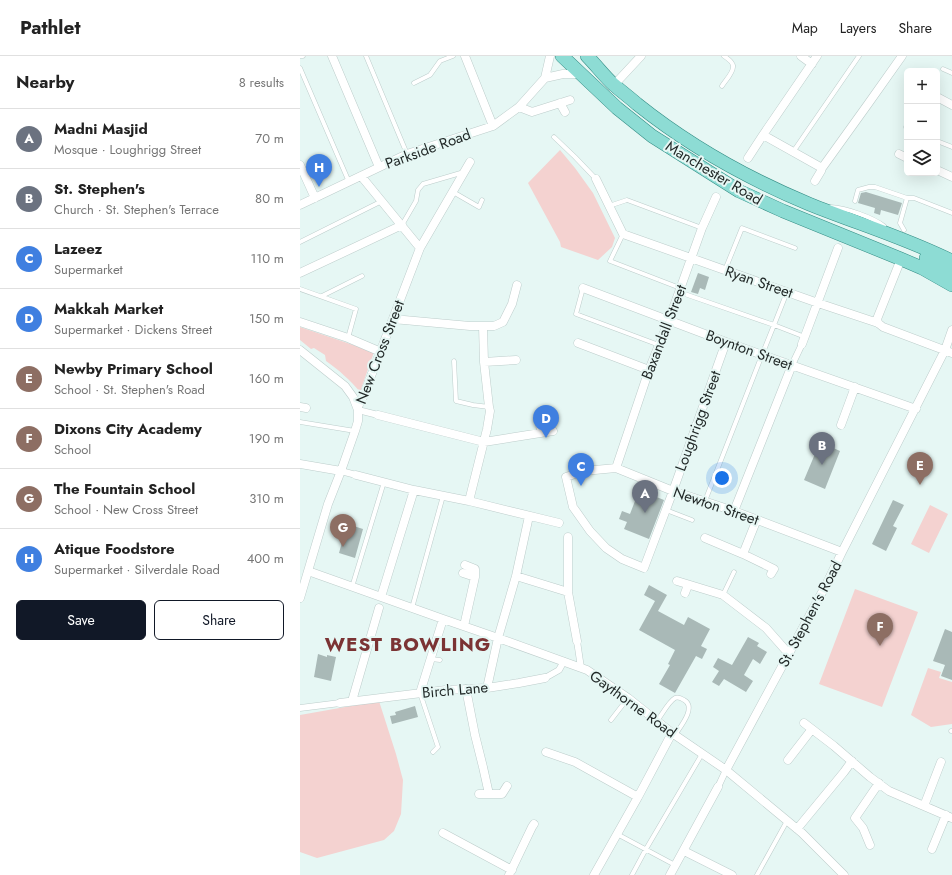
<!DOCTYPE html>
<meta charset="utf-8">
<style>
:root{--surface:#fff;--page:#f6f6f6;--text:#222;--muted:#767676;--line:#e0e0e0;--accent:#111827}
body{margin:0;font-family:Jost,sans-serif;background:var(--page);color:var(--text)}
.controls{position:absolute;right:12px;top:12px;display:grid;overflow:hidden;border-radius:6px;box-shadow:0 4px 16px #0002}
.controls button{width:36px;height:36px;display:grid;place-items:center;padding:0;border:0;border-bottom:1px solid var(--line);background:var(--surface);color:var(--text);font:20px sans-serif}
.you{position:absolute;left:422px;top:422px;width:14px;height:14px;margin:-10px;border:3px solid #fff;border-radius:50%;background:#1a73e8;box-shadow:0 0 0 6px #1a73e833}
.badge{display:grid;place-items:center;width:26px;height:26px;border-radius:50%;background:var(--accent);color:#fff;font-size:13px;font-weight:700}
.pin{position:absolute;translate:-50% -33px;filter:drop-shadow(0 1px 2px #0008)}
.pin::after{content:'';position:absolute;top:21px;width:14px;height:12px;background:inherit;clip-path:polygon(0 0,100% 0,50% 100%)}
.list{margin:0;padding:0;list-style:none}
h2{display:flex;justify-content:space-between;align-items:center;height:52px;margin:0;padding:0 16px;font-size:17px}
h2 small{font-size:13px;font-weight:400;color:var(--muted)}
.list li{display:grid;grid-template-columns:26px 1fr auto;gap:12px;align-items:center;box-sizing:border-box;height:60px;padding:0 16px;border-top:1px solid var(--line)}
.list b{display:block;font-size:15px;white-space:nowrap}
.list p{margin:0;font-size:13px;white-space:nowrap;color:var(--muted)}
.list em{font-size:13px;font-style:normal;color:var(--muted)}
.actions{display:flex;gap:8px;padding:12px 16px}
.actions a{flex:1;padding:9px 0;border:1px solid var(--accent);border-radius:6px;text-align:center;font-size:14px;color:var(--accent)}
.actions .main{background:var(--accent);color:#fff}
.icon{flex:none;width:22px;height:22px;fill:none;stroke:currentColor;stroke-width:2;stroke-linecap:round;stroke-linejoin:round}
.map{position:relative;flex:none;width:652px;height:819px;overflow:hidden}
header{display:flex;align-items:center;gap:24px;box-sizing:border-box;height:56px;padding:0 20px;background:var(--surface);border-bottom:1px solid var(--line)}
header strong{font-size:19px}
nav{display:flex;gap:22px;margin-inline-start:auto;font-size:14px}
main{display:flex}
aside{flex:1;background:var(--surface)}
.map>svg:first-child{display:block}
.green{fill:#f4d2d0}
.building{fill:#a9b9b7}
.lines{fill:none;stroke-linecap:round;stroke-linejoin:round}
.service-casing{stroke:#bdcdcb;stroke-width:5}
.pedestrian-casing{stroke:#bdcdcb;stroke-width:7}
.minor-casing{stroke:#bdcdcb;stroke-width:9}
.primary-casing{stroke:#358d85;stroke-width:14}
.service{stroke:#fff;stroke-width:4}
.pedestrian{stroke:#fff;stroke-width:6}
.minor{stroke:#fff;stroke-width:8}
.primary{stroke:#8ddcd4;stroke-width:13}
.labels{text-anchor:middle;stroke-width:4;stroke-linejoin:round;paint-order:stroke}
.street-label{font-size:15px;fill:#1f2625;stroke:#e6f7f4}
.district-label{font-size:19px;font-weight:bold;letter-spacing:1px;fill:#7b3334;stroke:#e6f7f4}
</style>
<header>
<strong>Pathlet</strong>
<nav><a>Map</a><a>Layers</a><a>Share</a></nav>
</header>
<main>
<aside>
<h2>Nearby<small>8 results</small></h2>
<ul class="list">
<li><span class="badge" style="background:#6b7280">A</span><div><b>Madni Masjid</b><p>Mosque · Loughrigg Street</p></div><em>70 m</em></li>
<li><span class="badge" style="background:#6b7280">B</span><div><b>St. Stephen's</b><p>Church · St. Stephen's Terrace</p></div><em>80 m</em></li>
<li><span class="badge" style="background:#3f7fe0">C</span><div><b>Lazeez</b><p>Supermarket</p></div><em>110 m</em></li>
<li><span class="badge" style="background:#3f7fe0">D</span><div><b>Makkah Market</b><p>Supermarket · Dickens Street</p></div><em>150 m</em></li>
<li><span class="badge" style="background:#8d6e63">E</span><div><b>Newby Primary School</b><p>School · St. Stephen's Road</p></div><em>160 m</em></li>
<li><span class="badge" style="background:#8d6e63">F</span><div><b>Dixons City Academy</b><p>School</p></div><em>190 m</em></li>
<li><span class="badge" style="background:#8d6e63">G</span><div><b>The Fountain School</b><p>School · New Cross Street</p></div><em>310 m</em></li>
<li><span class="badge" style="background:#3f7fe0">H</span><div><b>Atique Foodstore</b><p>Supermarket · Silverdale Road</p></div><em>400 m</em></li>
</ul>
<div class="actions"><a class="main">Save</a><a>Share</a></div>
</aside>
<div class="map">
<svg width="652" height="819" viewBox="0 0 652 819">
<rect width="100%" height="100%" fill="#e6f7f4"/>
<path class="green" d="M260 94 275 112 293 137 315 182 312 191 298 204 261 191 260 186 228 127Z
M0 271 74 296 60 336C50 324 39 314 26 305L25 299 14 292 11 293 0 284Z
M630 449 648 458 629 497 611 488Z
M555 533 618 556 582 651 519 628Z
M628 612 641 616 639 622 652 626V668L631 671 611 659Z
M79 645 96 698 103 724 101 758 94 775 84 784 17 802 0 796V659Z"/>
<path class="building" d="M566 136 602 147 598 159 581 154 580 159 574 157 575 152 558 147 561 137Z
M398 217 409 221 405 234 400 232 398 238 391 236Z
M520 386 540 395 525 433 504 424Z
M340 432 350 436 349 438 364 444 349 483 324 473 327 466 319 463 322 455 330 458Z
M593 444 604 449 593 470 597 472 586 495 572 488Z
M47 468 63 473 55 502 39 497Z
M349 529 367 539 358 555 384 569 388 561 410 573 401 590 407 593 402 603 396 600 375 637 359 628 370 609 368 608 375 594 339 574 355 545 344 539Z
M645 573 652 576V624L641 620 645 609 633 605Z
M448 581 459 587 457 590 467 596 460 608 453 603 444 619 453 625 446 636 424 623 419 630 412 626 419 615 413 611 418 602 432 609Z
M18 598 27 601V599L36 601 31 625 14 621Z
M115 650 118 661 92 668 90 660 96 659 95 656Z"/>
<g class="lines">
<defs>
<path id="service" d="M0 0H3
M66 0 107 98
M0 12 49 126
M643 13 652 17
M114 27 130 19 140 5 153 0
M422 30C425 25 434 16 433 10 433 6 427 2 424 0
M606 71H607
M254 81 275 101 296 123
M637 85 652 91
M493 96 559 0
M153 136 179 151 182 144
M607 142H614L652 157
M555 145 558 134 569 131H575L607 142 600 167 604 174
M309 150 327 144 402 172
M531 151C546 152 572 161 584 170
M102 169 116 145 118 134 123 128 164 116
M323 178 310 205 380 232
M0 186 82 145
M425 214 442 172 495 192
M283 232 276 258 359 289
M0 233 56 253 48 282
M379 236 474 269 505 281
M22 240 62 220
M154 305 156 345 173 349 189 351
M0 366 55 375
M405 445 462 299 474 269 487 236
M366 454 392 464
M52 531 84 426
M423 539 434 516
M112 552 143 440
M131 603 140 604
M120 637 138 691 133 696
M311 664 328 642
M357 665C361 660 369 645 375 642 377 641 381 642 384 644 397 651 380 671 375 679
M651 675H652
M317 778 375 809
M332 819 346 793 402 698
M457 819 487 765"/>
<path id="pedestrian" d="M492 309 502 288
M63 341 58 354 78 359
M41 415 56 419
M277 585 281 612
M245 622 259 614 264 605
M0 652 40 647
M418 731 426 714"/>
<path id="minor" d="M32 0 79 111
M165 0 193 70
M501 0 512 8
M517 0 463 79 522 112
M245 22 263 18H282
M314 29 341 0
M637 41 652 49
M260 47 265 56
M219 51 232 56 270 44
M599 98 607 102
M448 102 463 79
M0 109 15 142
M637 114 652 121
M61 120 120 192
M296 123 323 178 518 247 578 267 583 271 652 297
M515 125 521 115 522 112 568 48 602 0
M0 149 107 98 193 70 219 51 245 22 250 0
M0 217 102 169
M283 232 426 286 616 353
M93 263 170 270H194L203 266 212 248 217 229
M0 266 48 282 81 296
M578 267 577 263 601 203
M426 286 373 435 344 512 322 503 306 492 290 475 273 451 266 421 284 415 316 412 373 435 434 455 542 496
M278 287 349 314
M502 288 538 192
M0 294 45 330 53 341 58 354V365L55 375 41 415 28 448 0 542
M184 306 216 304
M63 341 120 192 170 106
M0 351 6 352
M78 359 184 386 253 375
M240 368 241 377
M541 369 555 331
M0 408 41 415
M316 412 349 314 369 264 402 172 416 141
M56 419 114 434 169 445 259 467
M169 445 187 373 190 355 189 351 184 306 183 270
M434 455 492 309
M268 481V536L277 585
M405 482 443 498 474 513 471 518
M443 498 457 463
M8 515 143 563 198 582 287 614 328 642 372 677 426 714 502 777 544 819
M163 517 175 521
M216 520 268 536
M377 525 423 539 466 572 489 598
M385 537 388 529
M81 541 114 434
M164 570 175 521V513L165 509
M187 632 198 582 216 520 229 460
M166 633 175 679 183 711 189 738H202L207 730
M120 637 143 563
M52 645 79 552
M40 647 146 634 187 632 219 627 245 622
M504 667 534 690 570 721 589 735 652 762
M246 696 275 706 338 741
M488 704 512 673
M426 714 526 529 542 496 645 294 652 274
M179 738H189
M624 750 641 706
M497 773 544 716 552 705
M143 777 212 814
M570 789 563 772 555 762 579 727
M632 793 646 759
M384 795 432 819
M209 819 232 771 234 768
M294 819 338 741 372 677
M370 819 418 731"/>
<path id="primary" d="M262 0 317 52 352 80 439 135 483 155 601 203 622 212 652 229
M287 0C296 9 304 20 314 29 321 35 329 41 337 48 387 88 449 123 509 148 556 167 606 182 652 205
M626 202 652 217"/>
</defs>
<use href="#service" class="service-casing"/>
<use href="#pedestrian" class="pedestrian-casing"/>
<use href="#minor" class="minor-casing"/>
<use href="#primary" class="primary-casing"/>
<use href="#service" class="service"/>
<use href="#pedestrian" class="pedestrian"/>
<use href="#minor" class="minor"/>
<use href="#primary" class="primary"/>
</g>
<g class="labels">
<g class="street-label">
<text transform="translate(128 93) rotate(-20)" y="5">Parkside Road</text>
<text transform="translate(414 117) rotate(31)" y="5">Manchester Road</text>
<text transform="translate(459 226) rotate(19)" y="5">Ryan Street</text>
<text transform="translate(364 276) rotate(-69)" y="5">Baxandall Street</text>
<text transform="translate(449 294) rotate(20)" y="5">Boynton Street</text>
<text transform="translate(80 296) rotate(-69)" y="5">New Cross Street</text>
<text transform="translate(398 365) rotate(-70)" y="5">Loughrigg Street</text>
<text transform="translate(416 450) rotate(19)" y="5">Newton Street</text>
<text transform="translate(510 558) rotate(-62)" y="5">St. Stephen's Road</text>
<text transform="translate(155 634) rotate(-5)" y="5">Birch Lane</text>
<text transform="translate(333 648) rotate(36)" y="5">Gaythorne Road</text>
</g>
<g class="district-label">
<text x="108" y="595">WEST BOWLING</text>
</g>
</g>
</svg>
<div class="controls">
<button>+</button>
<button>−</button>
<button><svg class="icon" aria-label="layers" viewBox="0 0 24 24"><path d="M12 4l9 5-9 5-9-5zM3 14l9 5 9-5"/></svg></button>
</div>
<div class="you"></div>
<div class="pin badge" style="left:345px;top:457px;background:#6b7280">A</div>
<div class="pin badge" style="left:522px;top:409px;background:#6b7280">B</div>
<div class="pin badge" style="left:281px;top:430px;background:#3f7fe0">C</div>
<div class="pin badge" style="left:246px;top:382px;background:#3f7fe0">D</div>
<div class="pin badge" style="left:620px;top:429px;background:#8d6e63">E</div>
<div class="pin badge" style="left:580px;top:590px;background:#8d6e63">F</div>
<div class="pin badge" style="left:43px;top:491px;background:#8d6e63">G</div>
<div class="pin badge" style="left:19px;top:131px;background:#3f7fe0">H</div>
</div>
</main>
